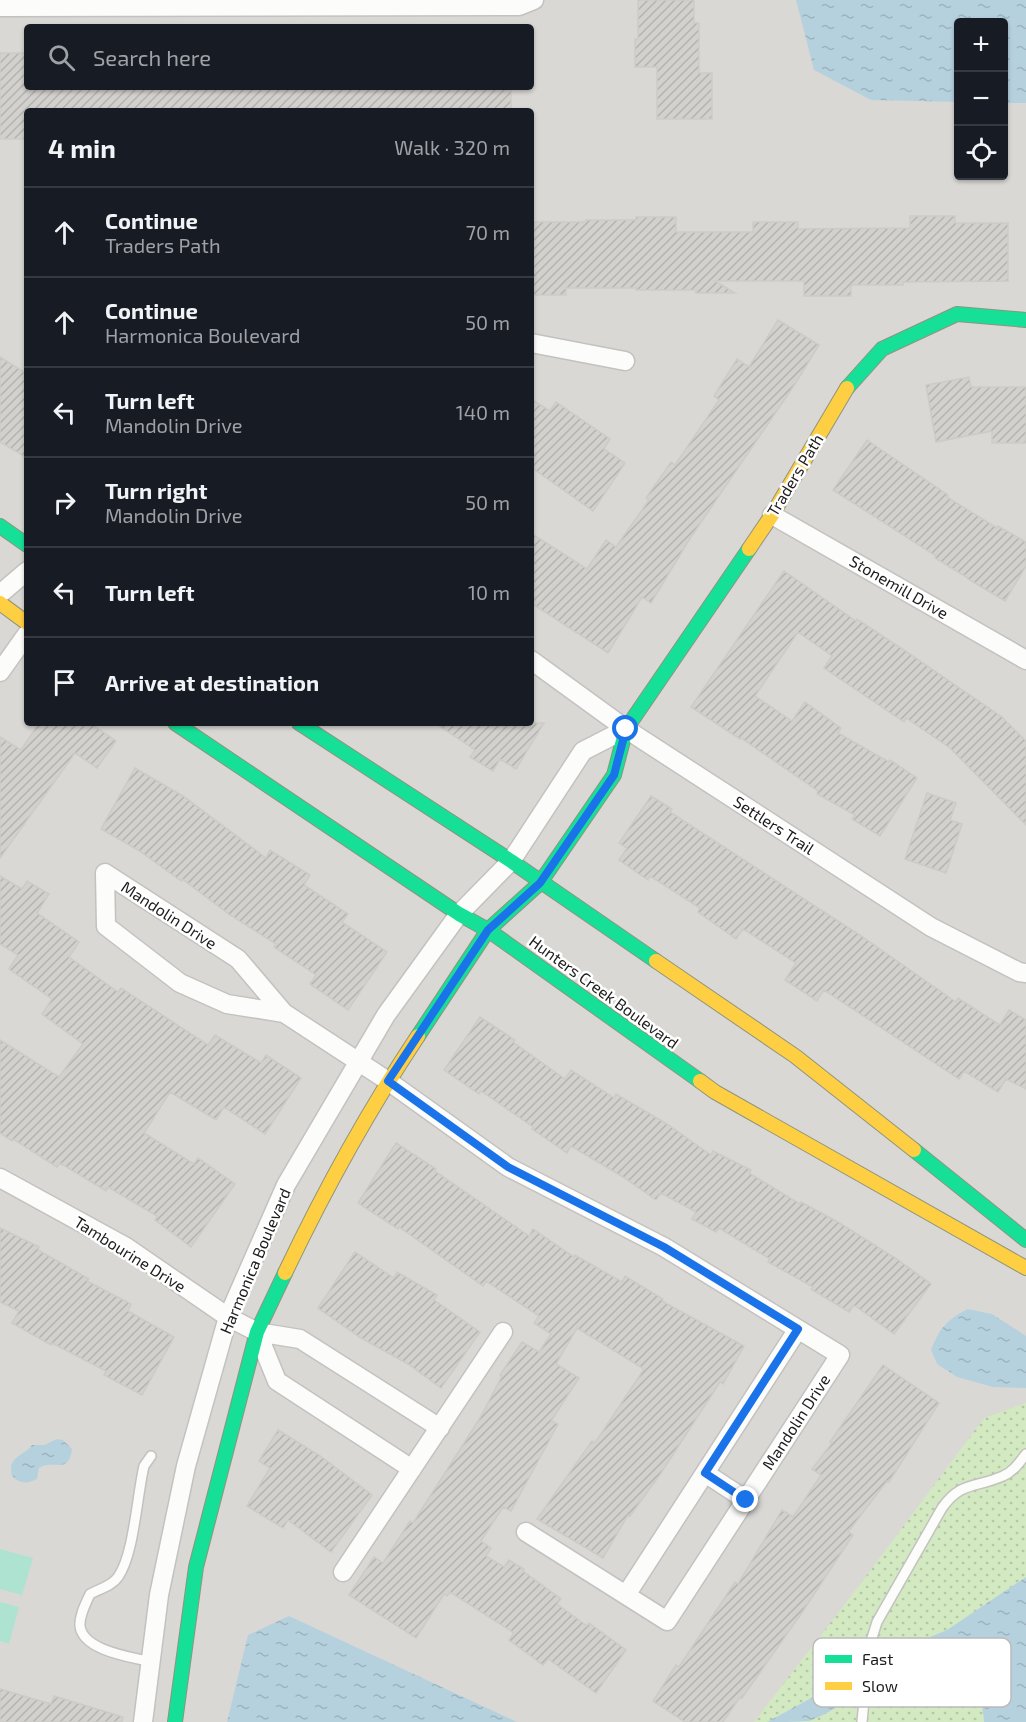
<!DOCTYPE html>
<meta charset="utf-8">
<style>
:root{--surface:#171b24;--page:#20242c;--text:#f1f3f6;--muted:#9ea1a6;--line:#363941}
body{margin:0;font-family:"Exo 2",sans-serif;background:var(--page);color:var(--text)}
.controls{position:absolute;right:18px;top:18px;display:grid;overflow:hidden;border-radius:6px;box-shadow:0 2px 4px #0004}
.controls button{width:54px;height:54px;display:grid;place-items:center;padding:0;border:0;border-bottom:2px solid var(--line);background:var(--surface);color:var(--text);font:30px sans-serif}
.stop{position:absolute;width:18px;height:18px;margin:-14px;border:4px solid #1a73e8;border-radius:50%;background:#fff}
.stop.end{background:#1a73e8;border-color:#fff;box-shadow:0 2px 6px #0008}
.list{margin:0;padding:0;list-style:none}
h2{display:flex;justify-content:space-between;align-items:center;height:78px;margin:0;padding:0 24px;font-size:26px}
h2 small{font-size:20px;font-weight:400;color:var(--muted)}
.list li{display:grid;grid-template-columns:39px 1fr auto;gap:18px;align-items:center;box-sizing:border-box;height:90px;padding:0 24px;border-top:2px solid var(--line)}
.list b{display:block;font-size:22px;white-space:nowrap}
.list p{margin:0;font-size:20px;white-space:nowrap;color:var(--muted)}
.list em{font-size:20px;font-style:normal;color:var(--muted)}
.icon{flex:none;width:33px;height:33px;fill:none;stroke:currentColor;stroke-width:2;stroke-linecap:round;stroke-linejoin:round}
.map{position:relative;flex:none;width:1026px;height:1722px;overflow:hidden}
.search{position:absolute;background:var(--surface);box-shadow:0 2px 4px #0004;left:24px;top:24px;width:510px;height:66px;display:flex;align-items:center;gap:15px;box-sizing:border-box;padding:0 21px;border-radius:6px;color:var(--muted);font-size:22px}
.panel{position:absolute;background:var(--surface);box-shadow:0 2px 4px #0004;left:24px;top:108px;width:510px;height:618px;border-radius:6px}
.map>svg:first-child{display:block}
.residential{fill:#d9d8d5;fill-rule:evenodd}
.grass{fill:url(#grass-dots)}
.pitch{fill:#aee3d2}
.water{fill:url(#water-ripples)}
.building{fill:url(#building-hatch);stroke:#cdcbc5;stroke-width:1.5}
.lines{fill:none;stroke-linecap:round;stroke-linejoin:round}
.lane-casing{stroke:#c3c2c0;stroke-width:12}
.street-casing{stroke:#c3c2c0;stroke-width:21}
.fast-casing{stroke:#8f947c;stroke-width:16}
.slow-casing{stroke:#8f947c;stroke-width:16}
.lane{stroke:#fcfcfb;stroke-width:9}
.street{stroke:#fcfcfb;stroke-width:18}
.fast{stroke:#16e098;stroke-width:14}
.slow{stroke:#ffcf43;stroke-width:14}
.route{stroke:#1a73e8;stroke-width:8}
.labels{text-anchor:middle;stroke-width:5;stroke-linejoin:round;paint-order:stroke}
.street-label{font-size:16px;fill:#1c1c1c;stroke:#fff}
.key{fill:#fff;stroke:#bbb;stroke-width:1.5}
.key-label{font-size:16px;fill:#1c1c1c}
</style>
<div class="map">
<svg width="1026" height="1722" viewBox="0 0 1026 1722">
<defs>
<pattern id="grass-dots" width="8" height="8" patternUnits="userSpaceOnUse" patternTransform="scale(1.5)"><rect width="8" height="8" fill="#d2e9c1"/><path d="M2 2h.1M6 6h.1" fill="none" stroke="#b4c7a5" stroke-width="1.8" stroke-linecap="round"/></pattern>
<pattern id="water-ripples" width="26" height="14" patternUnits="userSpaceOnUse" patternTransform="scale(1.5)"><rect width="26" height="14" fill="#b6d1de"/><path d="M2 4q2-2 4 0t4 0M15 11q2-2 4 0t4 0" fill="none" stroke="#9cb3be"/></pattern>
<pattern id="building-hatch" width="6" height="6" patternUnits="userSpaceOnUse" patternTransform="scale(1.5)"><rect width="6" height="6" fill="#d2d1cd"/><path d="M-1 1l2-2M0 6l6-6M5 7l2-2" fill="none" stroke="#b4b3af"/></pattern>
</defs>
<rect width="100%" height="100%" fill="#eae9e4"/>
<path class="residential" d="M0 0H1026V1722H0ZM958 22H1004V176H958ZM27 27H531V87H27ZM27 111H531V723H27Z"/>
<path class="grass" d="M1026 1403V1722H754L858 1587 984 1418Z"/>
<path class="pitch" d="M0 1549 33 1558 22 1595 0 1589Z
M0 1602 19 1607 9 1644 0 1641Z"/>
<path class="water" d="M796 0H1026V103H1004V22H958V102L871 100 814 70Z
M968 1309 992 1314 1026 1336V1388L993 1387 957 1377 937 1364 931 1350C940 1328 946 1320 968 1309Z
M57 1439 63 1440 72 1449C69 1475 54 1459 39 1468L37 1479C27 1484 20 1484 12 1476 7 1456 23 1457 32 1445H44Z
M1026 1577V1722H984C984 1706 976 1687 964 1677 924 1639 847 1708 809 1721 797 1722 779 1722 767 1722L904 1648 947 1630Z
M289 1616 517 1722H227L248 1635Z"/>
<path class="building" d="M638 0H694V23H699V73H712V119H657V67H635V39H638Z
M0 53H27V87H511V111H27V139H0Z
M910 216H955V223H1008V281L903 282V285H851V296H804V281H715L735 293H696V290H636V288H566V295H531V222H586V220H636V217H676V232H753V222H798V229L910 228Z
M778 320 819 345 795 384 689 540 651 603 642 597 608 653 531 603V533L587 569 606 540 616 547 649 500 646 498 671 462 675 465 719 400 714 396 737 359 749 367Z
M0 357 27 374V458L0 442Z
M969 377 971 387H1026V443H992V431L936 442 926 385Z
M531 399 550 411 556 402 610 439 604 449 625 463 593 511 531 467Z
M867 440 948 495 947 497 997 528 998 526 1026 542V566L1005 601 968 579V578L935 558 936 556 833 490Z
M784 571 856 621 857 619 901 648 1002 717 1026 741V825L950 748 906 718 904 722 824 668 832 656 798 632 755 696 792 721 805 702 841 728 838 733 889 762 890 760 917 778 880 836 852 819 855 815 817 794 818 791 741 738 740 739 691 707Z
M39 723H90L116 741 97 768 75 753 0 858V737L21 750Z
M435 723H544L516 769 500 759 493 771 470 757 475 750Z
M135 768 183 796 266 858 270 850 310 875 304 885 348 914 342 922 387 952 348 1010 310 984 316 975 274 947 276 944 230 915 182 879 181 881 138 850 101 829Z
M927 793 956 803 950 820 962 824 946 873 905 859Z
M651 796 672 809 670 812 860 935 956 1002 958 998 1000 1025 1009 1010 1026 1020V1089L1006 1079 998 1092 964 1071 959 1079 824 990 817 1001 785 980 796 963 743 929 736 939 698 912 700 908 650 876 648 880 619 860 627 848 619 843Z
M0 876 22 889 27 881 49 894 37 913 79 942 69 957 118 992 121 988 208 1045 215 1035 261 1063 266 1055 301 1078 265 1134 224 1107 216 1120 170 1092 144 1133 194 1164 198 1158 235 1184 191 1247 155 1220 157 1216 108 1187 106 1191 60 1163 57 1167 13 1139 12 1141 0 1133V1040L59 1077 83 1044 42 1014 52 999 9 969 18 955 0 944Z
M480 1017 515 1040 513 1042 565 1079 571 1070 614 1098 616 1094 667 1124 711 1155 713 1151 751 1170 749 1173 800 1204 801 1202 838 1222 897 1259 931 1284 894 1334 854 1305 849 1312 811 1289 813 1287 768 1262 770 1259 719 1228 716 1232 692 1219 696 1212 661 1193 656 1200 623 1177 571 1146 567 1153 532 1129 533 1127 481 1091 479 1094 444 1070Z
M396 1143 436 1169 435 1171 529 1236 533 1229 574 1257 575 1255 622 1282 625 1276 663 1299 662 1301 744 1346 723 1384 720 1382 661 1473 630 1516 628 1515 603 1558 537 1519 592 1441 595 1443 644 1369 577 1328 556 1364 579 1378 551 1421 558 1424 511 1511 503 1507 481 1541 491 1548 486 1556 504 1567 509 1560 524 1569 523 1571 561 1599 557 1604 587 1626 589 1623 626 1650 596 1693 548 1659 543 1665 509 1640 514 1633 450 1592 447 1596 444 1594 416 1638 349 1595 374 1557 383 1563 410 1521 413 1523 480 1418 502 1376 500 1375 522 1342 539 1352 551 1334 534 1323 539 1316 486 1281 483 1286 399 1227 398 1229 358 1203Z
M0 1228 39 1247 38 1250 89 1279 87 1281 131 1304 128 1311 174 1337 142 1395 104 1375 106 1371 52 1343 51 1345 12 1323 19 1311 0 1302Z
M355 1252 394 1278 397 1272 437 1295 434 1300 480 1332 441 1388 408 1364 361 1338 318 1308Z
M883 1365 939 1403 889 1482 887 1481 848 1532 853 1535 803 1611 742 1698 740 1697 723 1722H685L653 1701 676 1665 679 1667 735 1582 738 1584 782 1510 793 1517 821 1475 812 1469 832 1443 830 1442Z
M278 1430 319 1455 372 1495 331 1552 288 1520 283 1528 247 1506 270 1468 259 1461Z
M0 1689 51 1704 54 1696 123 1717 122 1722H0Z"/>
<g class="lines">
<defs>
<path id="lane" d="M151 1456 144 1466C137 1495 134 1555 118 1577 112 1586 99 1589 90 1594 86 1603 79 1616 80 1626 83 1651 132 1657 151 1662
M862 1722 868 1658 872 1638 877 1622 942 1508C961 1481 976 1488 1003 1476 1013 1472 1019 1463 1026 1454"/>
<path id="street" d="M0 7 519 6 534 0
M531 343 625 361
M772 515 1026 660
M0 594 27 571
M531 660 626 729 931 927 1019 972 1026 973
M0 672 27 634
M284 1013 227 1004 180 983 106 926 105 873 238 959 284 1013 388 1081 508 1167 664 1247 840 1355 667 1621 526 1532
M0 1178 126 1247 228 1317 257 1332 300 1339 440 1428
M257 1332 277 1381 412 1469
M705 1473 746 1500
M343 1572 503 1332
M626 1595 798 1329
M143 1722 159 1595 186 1466 228 1317 286 1185 386 1015 459 914 511 861 583 751 626 729"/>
<path id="fast" d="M847 388 882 349 957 314 1026 320
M0 526 27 545
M175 723 459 914 488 930 700 1081
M299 723 511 861 656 961
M418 1036 488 930 540 883 614 775 626 729 749 549
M914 1150 1026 1240
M175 1722 196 1567 257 1332 285 1273"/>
<path id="slow" d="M749 549 772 515 847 388
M0 603 27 623
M656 961 795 1056 914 1150
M700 1081 715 1092 1026 1268
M285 1273C324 1191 368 1111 418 1036"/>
</defs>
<use href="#lane" class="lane-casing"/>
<use href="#street" class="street-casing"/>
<use href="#fast" class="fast-casing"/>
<use href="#slow" class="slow-casing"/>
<use href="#lane" class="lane"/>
<use href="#street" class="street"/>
<use href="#fast" class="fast"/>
<use href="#slow" class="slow"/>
</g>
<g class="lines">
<path class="route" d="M626 729 614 775 540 883 488 930 388 1081 508 1167 664 1247 798 1329 705 1473 746 1500"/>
</g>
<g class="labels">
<g class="street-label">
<text transform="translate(795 475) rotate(-59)" y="6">Traders Path</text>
<text transform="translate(899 587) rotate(30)" y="6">Stonemill Drive</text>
<text transform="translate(774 825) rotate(33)" y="6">Settlers Trail</text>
<text transform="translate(169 915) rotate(33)" y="6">Mandolin Drive</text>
<text transform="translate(604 992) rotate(36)" y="6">Hunters Creek Boulevard</text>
<text transform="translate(130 1254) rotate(32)" y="6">Tambourine Drive</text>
<text transform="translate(255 1261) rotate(-67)" y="6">Harmonica Boulevard</text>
<text transform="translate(796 1422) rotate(-57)" y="6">Mandolin Drive</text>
</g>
</g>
<rect x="813" y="1638" width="198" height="69" rx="9" class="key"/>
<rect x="825" y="1655" width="27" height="8" fill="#16e098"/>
<rect x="825" y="1682" width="27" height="8" fill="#ffcf43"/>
<g class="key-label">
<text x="862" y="1665">Fast</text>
<text x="862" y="1692">Slow</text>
</g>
</svg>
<div class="controls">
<button>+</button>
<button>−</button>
<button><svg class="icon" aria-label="locate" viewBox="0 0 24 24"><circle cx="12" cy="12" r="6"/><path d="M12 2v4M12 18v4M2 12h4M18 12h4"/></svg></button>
</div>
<div class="stop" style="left:626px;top:729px"></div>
<div class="stop end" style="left:746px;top:1500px"></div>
<div class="search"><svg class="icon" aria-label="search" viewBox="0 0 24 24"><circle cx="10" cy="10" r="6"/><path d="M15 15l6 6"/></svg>Search here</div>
<section class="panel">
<h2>4 min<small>Walk · 320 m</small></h2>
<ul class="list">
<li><svg class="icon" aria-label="ahead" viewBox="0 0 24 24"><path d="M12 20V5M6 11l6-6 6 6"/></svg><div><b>Continue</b><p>Traders Path</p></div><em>70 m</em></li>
<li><svg class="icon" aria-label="ahead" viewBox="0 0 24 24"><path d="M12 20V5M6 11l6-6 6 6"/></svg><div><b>Continue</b><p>Harmonica Boulevard</p></div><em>50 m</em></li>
<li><svg class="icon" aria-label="left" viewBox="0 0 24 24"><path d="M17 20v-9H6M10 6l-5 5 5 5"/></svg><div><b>Turn left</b><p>Mandolin Drive</p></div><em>140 m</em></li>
<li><svg class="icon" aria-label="right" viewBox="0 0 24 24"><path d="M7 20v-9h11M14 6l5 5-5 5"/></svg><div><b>Turn right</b><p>Mandolin Drive</p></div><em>50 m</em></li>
<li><svg class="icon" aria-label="left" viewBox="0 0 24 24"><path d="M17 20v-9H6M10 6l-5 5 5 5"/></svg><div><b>Turn left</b></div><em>10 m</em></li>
<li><svg class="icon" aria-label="arrive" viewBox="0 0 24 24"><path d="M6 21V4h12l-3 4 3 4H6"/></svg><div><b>Arrive at destination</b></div></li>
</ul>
</section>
</div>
